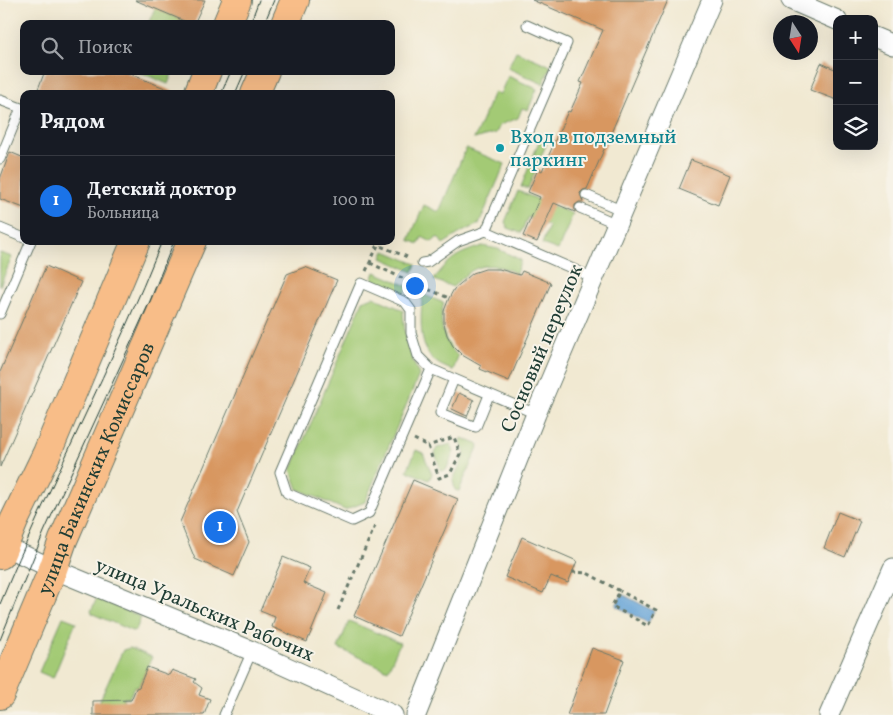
<!DOCTYPE html>
<html lang="ru">
<meta charset="utf-8">
<style>
:root{--surface:#171b24;--page:#242831;--text:#f1f3f6;--muted:#9ea1a6;--line:#363941;--accent:#1a73e8}
body{margin:0;font-family:Vollkorn,serif;background:var(--page);color:var(--text)}
.controls{position:absolute;right:15px;top:15px;display:grid;overflow:hidden;border-radius:10px;box-shadow:0 5px 20px #0002}
.controls button{width:45px;height:45px;display:grid;place-items:center;padding:0;border:0;border-bottom:1px solid var(--line);background:var(--surface);color:var(--text);font:25px sans-serif}
.compass{position:absolute;left:773px;top:15px;width:45px;height:45px;border-radius:50%;background:var(--surface);box-shadow:0 5px 20px #0002;rotate:168deg}
.you{position:absolute;left:414px;top:285px;width:18px;height:18px;margin:-12px;border:4px solid #fff;border-radius:50%;background:#1a73e8;box-shadow:0 0 0 8px #1a73e833}
.badge{display:grid;place-items:center;width:32px;height:32px;border-radius:50%;background:var(--accent);color:#fff;font-size:16px;font-weight:700}
.pin{position:absolute;translate:-50% -50%;border:2px solid #fff;box-shadow:0 1px 5px #0006}
.list{margin:0;padding:0;list-style:none}
h2{display:flex;justify-content:space-between;align-items:center;height:65px;margin:0;padding:0 20px;font-size:21px}
h2 small{font-size:16px;font-weight:400;color:var(--muted)}
.list li{display:grid;grid-template-columns:32px 1fr auto;gap:15px;align-items:center;box-sizing:border-box;height:90px;padding:0 20px;border-top:1px solid var(--line)}
.list b{display:block;font-size:19px;white-space:nowrap}
.list p{margin:0;font-size:16px;white-space:nowrap;color:var(--muted)}
.list em{font-size:16px;font-style:normal;color:var(--muted)}
.icon{flex:none;width:28px;height:28px;fill:none;stroke:currentColor;stroke-width:2;stroke-linecap:round;stroke-linejoin:round}
.map{position:relative;flex:none;width:893px;height:715px;overflow:hidden}
.search{position:absolute;background:var(--surface);box-shadow:0 5px 20px #0002;left:20px;top:20px;width:375px;height:55px;display:flex;align-items:center;gap:12px;box-sizing:border-box;padding:0 18px;border-radius:10px;color:var(--muted);font-size:19px}
.panel{position:absolute;background:var(--surface);box-shadow:0 5px 20px #0002;left:20px;top:90px;width:375px;height:155px;border-radius:10px}
.map>svg:first-child{display:block}
.green{fill:#a3ca75;stroke:#618454}
.water{fill:#65a3d7;stroke:#427086}
.building{fill:#d89760}
.lines{fill:none;stroke-linecap:round;stroke-linejoin:round}
.lane-casing{stroke:#68796b;stroke-width:11}
.street-casing{stroke:#68796b;stroke-width:21}
.primary-casing{stroke:#68796b;stroke-width:30}
.path{stroke:#68796b;stroke-width:3;stroke-dasharray:4 4;stroke-linecap:butt}
.lane{stroke:#fff;stroke-width:9}
.street{stroke:#fff;stroke-width:19}
.primary{stroke:#f8bd88;stroke-width:28}
.tram{stroke:#1f3d34;stroke-width:1}
.culture-dot{fill:#0f9aa8;stroke:#f7f3e8;stroke-width:2}
.labels{text-anchor:middle;stroke-width:4;stroke-linejoin:round;paint-order:stroke}
.culture-label{font-size:20px;fill:#0d838f;stroke:#f7f3e8;text-anchor:start}
.street-label{font-size:20px;fill:#1f3d34;stroke:#f7f3e8}
</style>
<div class="map">
<svg width="893" height="715" viewBox="0 0 893 715">
<rect width="100%" height="100%" fill="#f7f3e8"/>
<filter id="ink" filterUnits="userSpaceOnUse"><feTurbulence type="fractalNoise" baseFrequency=".02" numOctaves="2"/><feDisplacementMap in="SourceGraphic" scale="10" xChannelSelector="R" yChannelSelector="G"/><feConvolveMatrix kernelMatrix="1 2 1 2 8 2 1 2 1" color-interpolation-filters="sRGB"/></filter>
<filter id="wash" filterUnits="userSpaceOnUse"><feTurbulence type="fractalNoise" baseFrequency=".0096" numOctaves="4" result="noise"/><feDisplacementMap in="SourceGraphic" scale="20" xChannelSelector="R" yChannelSelector="G"/><feGaussianBlur stdDeviation="1.12" result="paint"/><feColorMatrix in="noise" values="0 0 0 0 0 0 0 0 0 0 0 0 0 0 0 0 0 1.4 0 .05"/><feComposite in="paint" operator="in"/></filter>
<g filter="url(#wash)">
<rect width="100%" height="100%" fill="#f1e9d2"/>
<path class="green" d="M155 8 191 24H148Z
M516 51 551 66 543 84 508 68Z
M137 71H173L168 84Z
M508 76 537 89 528 110 522 108 518 118 500 125 496 133 474 139 494 92 500 94Z
M540 139 547 142 528 189 521 187Z
M466 148 505 164 479 224 462 232 443 244 438 237 432 242 422 237 419 244 409 240 424 205 439 212Z
M518 191 573 214 558 250 542 244 549 226 528 217 521 233 508 228 505 222Z
M482 246 498 249 521 260 516 273C488 260 474 264 453 287L434 280C449 258 457 254 482 246Z
M385 251 416 264 413 272 382 258Z
M0 253 12 257 0 286Z
M375 272 408 286 404 294 372 281Z
M424 295 444 303C438 322 443 342 458 356L453 371C448 368 441 366 436 362 418 350 421 318 422 299Z
M373 297 403 310C404 335 409 353 419 375L365 502 345 510 298 489 291 470 363 301Z
M462 438 479 445 459 491 455 490 453 480 465 454 461 442Z
M451 444 454 452 446 470 441 471 435 453 437 448Z
M416 450 423 453 432 474 429 480 407 471Z
M97 598 141 617 136 630 132 631 93 614 91 611Z
M63 617 76 622 53 678 39 672Z
M349 621 400 643 388 670 338 648Z
M130 648 152 657 138 687H134L129 698H124L118 711 99 702 123 650Z"/>
<path class="water" d="M622 594 654 611 648 623 616 606Z"/>
<g id="blocks">
<path class="building" d="M135 0H205L194 24H191Z
M532 0H668L587 189 583 190 580 193 583 202H579L575 205V212L554 203 537 242 523 236 540 197 528 192 538 169 542 171 568 111 570 112 583 83 580 82 603 30Z
M821 63 837 70V100L810 90Z
M45 71H123L177 93 51 94 38 89Z
M10 152 24 158V208L0 199V179Z
M691 160 730 175 718 205 679 189Z
M46 266 81 282 0 467V372Z
M305 267 337 280 237 512 249 542 234 576 195 559 180 522 287 274Z
M485 269H499L520 275 522 271 551 283 509 381 480 369 481 366 462 355 453 346 447 335 444 324V311L449 298 454 289 473 273Z
M459 393 474 400 467 416 452 409Z
M413 480 458 499 399 636 354 616Z
M838 512 860 521 845 557 824 548Z
M522 537 577 561 568 583 551 576 543 593 505 577Z
M283 557 310 568 303 583 327 593 307 642 272 627 275 617 260 611Z
M592 648 624 660 604 715H567Z
M147 667 169 675 172 670 196 679 194 682 202 688 199 695 210 699 204 715H93V701L131 700 136 688 139 687Z"/>
</g>
</g>
<g filter="url(#ink)">
<use href="#blocks" fill-opacity="0" stroke="#68796b" stroke-width="1"/>
<g class="lines">
<defs>
<path id="lane" d="M0 100 21 108 0 159
M586 195 623 211
M580 208 617 224
M0 228 24 238
M486 231 567 43 527 25
M422 263 428 262 458 241 486 231 594 278
M0 314 31 241
M431 369 369 513 352 521 287 493 280 472 361 283 405 302 411 310V333L418 356 431 369 536 414
M454 379 440 413 476 427 489 395
M224 715 252 651"/>
<path id="street" d="M791 0 837 20
M874 37 893 45
M0 544 53 569 252 651 393 715
M416 715 536 414 712 0
M829 715 893 568"/>
<g id="primary">
<path d="M227 24 237 0"/>
<path d="M285 24 295 0"/>
<path d="M198 94 207 71"/>
<path d="M255 94 265 71"/>
<path d="M0 555 14 521 47 453 136 241"/>
<path id="s1" d="M0 695 53 569 63 540 192 241"/>
</g>
</defs>
<use href="#lane" class="lane-casing"/>
<use href="#street" class="street-casing"/>
<use href="#primary" class="primary-casing"/>
<path class="path" d="M370 263 413 283 449 298
M366 271 378 245 410 258
M411 289 416 276
M414 439 428 446 439 478 450 474 460 454 454 437 428 446
M572 572 587 573 620 591 612 606 648 626 656 610 620 591
M338 610 375 526"/>
<use href="#lane" class="lane"/>
<use href="#street" class="street"/>
<use href="#primary" class="primary"/>
<path class="tram" d="M250 24 259 0
M264 24 274 0
M221 94 231 71
M235 94 245 71
M0 604C50 482 113 364 162 241
M0 640 44 532 150 301 174 241"/>
</g>
</g>
<circle class="culture-dot" cx="500" cy="148" r="5"/>
<g class="labels">
<g class="culture-label">
<text x="510" y="143">Вход в подземный<tspan x="510" dy="23">паркинг</tspan></text>
</g>
<g class="street-label">
<text transform="translate(541 348) rotate(-67)" y="7">Сосновый переулок</text>
<text dy="7" stroke="none"><textPath href="#s1" startOffset="246">улица Бакинских Комиссаров</textPath></text>
<text transform="translate(205 609) rotate(23)" y="7">улица Уральских Рабочих</text>
</g>
</g>
</svg>
<div class="controls">
<button>+</button>
<button>−</button>
<button><svg class="icon" aria-label="layers" viewBox="0 0 24 24"><path d="M12 4l9 5-9 5-9-5zM3 14l9 5 9-5"/></svg></button>
</div>
<svg class="compass" viewBox="-18 -18 36 36"><path d="M0-13l5 13h-10z" fill="#e53935"/><path d="M0 13l5-13h-10z" fill="#9ea1a6"/></svg>
<div class="you"></div>
<div class="pin badge" style="left:220px;top:527px">1</div>
<div class="search"><svg class="icon" aria-label="search" viewBox="0 0 24 24"><circle cx="10" cy="10" r="6"/><path d="M15 15l6 6"/></svg>Поиск</div>
<section class="panel">
<h2>Рядом<small></small></h2>
<ul class="list">
<li><span class="badge">1</span><div><b>Детский доктор</b><p>Больница</p></div><em>100 m</em></li>
</ul>
</section>
</div>
